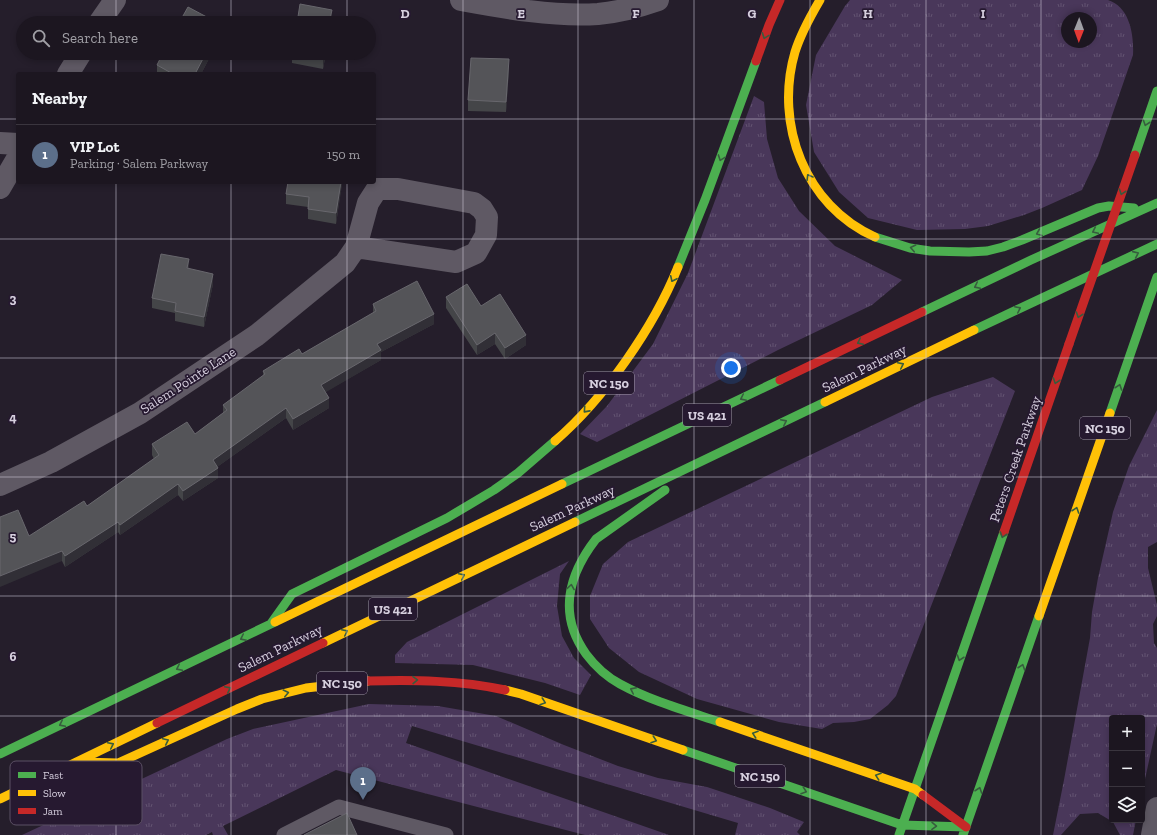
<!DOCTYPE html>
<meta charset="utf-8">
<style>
:root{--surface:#1c1620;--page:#29232d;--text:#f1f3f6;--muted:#a09fa5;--line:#3a353e;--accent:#0b8043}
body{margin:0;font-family:"Zilla Slab",serif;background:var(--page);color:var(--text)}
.controls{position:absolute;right:12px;bottom:12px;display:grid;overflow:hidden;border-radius:4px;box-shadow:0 2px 6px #0003}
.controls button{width:36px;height:36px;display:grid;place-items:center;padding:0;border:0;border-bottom:1px solid var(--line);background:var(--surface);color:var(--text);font:20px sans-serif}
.compass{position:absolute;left:1061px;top:12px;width:36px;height:36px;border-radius:50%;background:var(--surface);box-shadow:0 2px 6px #0003;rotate:181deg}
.you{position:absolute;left:731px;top:368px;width:14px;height:14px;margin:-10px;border:3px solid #fff;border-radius:50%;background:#1a73e8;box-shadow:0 0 0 6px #1a73e833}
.badge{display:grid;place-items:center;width:26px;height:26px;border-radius:50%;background:var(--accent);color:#fff;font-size:13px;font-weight:700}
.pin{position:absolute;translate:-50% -33px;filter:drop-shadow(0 1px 2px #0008)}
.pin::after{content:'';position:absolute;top:21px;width:14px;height:12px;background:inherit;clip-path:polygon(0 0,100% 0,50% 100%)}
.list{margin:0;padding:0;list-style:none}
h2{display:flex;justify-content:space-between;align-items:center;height:52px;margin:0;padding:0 16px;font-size:17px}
h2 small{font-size:13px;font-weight:400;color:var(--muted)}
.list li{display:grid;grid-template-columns:26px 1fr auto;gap:12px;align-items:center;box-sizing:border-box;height:60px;padding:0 16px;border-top:1px solid var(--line)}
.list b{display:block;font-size:15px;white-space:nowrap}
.list p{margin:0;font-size:13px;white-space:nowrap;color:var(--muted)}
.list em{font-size:13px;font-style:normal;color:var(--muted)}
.icon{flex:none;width:22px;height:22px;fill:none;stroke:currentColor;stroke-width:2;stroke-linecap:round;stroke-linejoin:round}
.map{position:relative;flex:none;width:1157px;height:835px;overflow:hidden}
.search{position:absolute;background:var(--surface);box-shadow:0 2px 6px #0003;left:16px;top:16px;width:360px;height:44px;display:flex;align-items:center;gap:10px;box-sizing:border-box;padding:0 14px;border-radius:22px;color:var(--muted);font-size:15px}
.panel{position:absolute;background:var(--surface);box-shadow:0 2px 6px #0003;left:16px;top:72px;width:360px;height:112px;border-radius:4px}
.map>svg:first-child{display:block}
.grass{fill:url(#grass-tufts);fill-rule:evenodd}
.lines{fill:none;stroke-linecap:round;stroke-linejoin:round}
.lane{stroke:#5f5964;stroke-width:15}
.street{stroke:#5f5964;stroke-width:22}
.fast{stroke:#4caf50;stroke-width:9}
.slow{stroke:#ffc107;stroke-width:9}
.jam{stroke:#c62828;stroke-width:9}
.jam-bridge{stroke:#c62828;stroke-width:9}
.wall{fill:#444548}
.shaded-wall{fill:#312f36}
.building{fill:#545458;stroke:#68676d}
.oneway{stroke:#375c3e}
.grid{fill:none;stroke:#d6cfde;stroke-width:1;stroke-opacity:0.55}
.labels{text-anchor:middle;stroke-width:3.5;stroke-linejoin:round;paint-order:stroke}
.shield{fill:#261930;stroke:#a198aa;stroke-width:1}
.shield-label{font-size:13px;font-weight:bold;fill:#d6cfde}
.street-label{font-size:14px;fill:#d6cfde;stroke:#261930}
.key{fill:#261930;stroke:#5b5064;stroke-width:1}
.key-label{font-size:11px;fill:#d6cfde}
.grid-label{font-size:13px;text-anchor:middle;font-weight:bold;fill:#d6cfde;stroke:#261930;stroke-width:3.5;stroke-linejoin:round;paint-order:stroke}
</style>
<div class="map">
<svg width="1157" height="835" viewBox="0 0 1157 835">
<defs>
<pattern id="grass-tufts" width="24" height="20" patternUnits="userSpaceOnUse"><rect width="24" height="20" fill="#49375a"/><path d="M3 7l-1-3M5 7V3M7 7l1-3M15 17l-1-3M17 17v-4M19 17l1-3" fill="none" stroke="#625371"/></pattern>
</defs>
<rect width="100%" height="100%" fill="#251e2b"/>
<path class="grass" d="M850 0H1108C1130 7 1134 35 1133 55L1098 156 1082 190 1042 208 1024 215 988 226 965 229 917 230 868 218 839 192 814 152 806 105 816 55 845 6ZM1067 18H1091V42H1067Z
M754 96 764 102 767 139 778 178 799 211 835 246 902 280 872 305 778 350 597 442 580 434 607 406 653 344 688 273Z
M993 377 1015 391 896 696 888 705 870 719 854 722 833 723 822 729 779 722 697 699 639 672 609 648 590 619V596L603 564 628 542 932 397Z
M1157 410V542L1148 547V568L1157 605V616L1153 624 1154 643 1157 648V724L1142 793V718H1112V820H1136L1133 835H1120L1113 822 1098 813 1080 814 1061 835H1053L1064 780 1090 638 1092 612 1098 578 1113 512 1129 466Z
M569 561 560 574 557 606 562 636 574 658 591 675 580 695 545 683 473 665 395 663V655L407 642Z
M369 704 438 706 496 716 564 745 618 766 658 778 707 787 770 808 804 822 797 832 800 835H735L738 823 412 726 406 743 669 835H585L336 770 223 826 228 835H213L212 832 206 835H22L227 739 253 729Z"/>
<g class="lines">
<path class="lane" d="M284 835 339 807 446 835"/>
<path class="street" d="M461 0C505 8 554 17 598 14 619 12 638 7 658 0
M99 23 115 0
M68 74 81 53
M0 143 18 144
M0 188 18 157
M0 485 51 462 140 413 257 335 345 263 356 247 368 203 377 189H398L474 203 482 209 487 217 486 235 476 253 456 262 356 247
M1152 835 1157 808"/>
<path class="fast" d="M1135 155 1157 91
M875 237 910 248 930 251 969 252 987 251 1003 247 1022 240 1098 208 1109 206 1134 208
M678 267 705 200 756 61
M922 312 1031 260 1157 203
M974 330 1157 244
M1110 413 1157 277
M562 484 780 380
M665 490 596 539C568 575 558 615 586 654 595 666 607 677 620 684 651 701 687 711 720 722
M575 522 825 402
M272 622 292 594 447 518 494 490 518 473 555 441
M683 750 902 825 966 827
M0 754 275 622
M899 835 1004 532
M963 835 1039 616"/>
<path class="slow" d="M820 0C810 17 801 33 795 52 774 124 805 206 875 237
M825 402 974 330
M555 441C604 399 654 327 678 267
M1039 616 1110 413
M275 622 562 484
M323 643 575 522
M505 690 521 694 683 750
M720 722 915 789 923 795
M81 762 118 763 237 709 262 699 306 688 368 681
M0 799 157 723"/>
<path class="jam" d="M756 61 769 25 780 0
M780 380 922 312
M1004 532 1069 344
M368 681C414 680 459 680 505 690
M157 723 323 643
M923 795 966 827"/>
<path class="jam-bridge" d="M1069 344 1135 155"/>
</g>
<path class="wall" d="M163 53H212L201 74H157V65Z
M292 53H326L323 69 292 63Z
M509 70 506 112 468 111V100Z
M342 182 336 224 308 219V207L286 204V194Z
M189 269 213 284 204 327 175 321V313L152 308V298Z
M446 297 481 306 526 345 505 359 495 344 477 355 446 308Z
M373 304 434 324 381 352V360L325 392 329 408 293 430 286 418 217 467 218 478 183 501 178 495 120 535 118 532 65 567 62 561 29 536 87 506 154 459 152 455V444L195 434 223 413V405L263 376V371L302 354 373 313Z"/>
<path class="shaded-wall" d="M332 10V20L331 23H329Z
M206 53H212L201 74H195Z
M324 53H326L323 69V59Z
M509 59V70L506 112V102Z
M341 182H342V185L336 224V213Z
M189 259V270L187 268Z
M213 274V284L204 327V317Z
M434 314V324L381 352V360L321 395V385L377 344Z
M495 333V344L477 355V345Z
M526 335V345L505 359V348Z
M329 398V408L293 430V419Z
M286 408V418L213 470V460Z
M218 468V478L183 501V491Z
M178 484V495L120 535V525Z
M118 522V532L65 567V556Z
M62 551V561L0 587V576Z"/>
<path class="building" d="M300 4 332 10 329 23H297Z
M188 7 218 23H179Z
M163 53H206L195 74H173L157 65Z
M293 53H324L323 59Z
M471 58 509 59 506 102 468 100Z
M288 182H341L336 213 308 209 309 197 286 194Z
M161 254 189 259 187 268 213 274 204 317 175 311 176 303 152 298Z
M417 281 434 314 377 344 381 350 321 385 329 398 293 419 286 408 213 460 218 468 183 491 178 484 120 525 118 522 65 556 62 551 0 576V517L18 510 29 536 84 501 87 506 159 455 152 444 187 422 195 434 227 410 223 405 265 374 263 371 299 349 302 354 376 311 373 304Z
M467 284 481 306 500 294 526 335 505 348 495 333 477 345 446 297Z
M347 813 357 835H304Z"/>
<defs><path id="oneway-chevron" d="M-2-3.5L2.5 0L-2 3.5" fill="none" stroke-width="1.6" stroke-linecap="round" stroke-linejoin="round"/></defs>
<g class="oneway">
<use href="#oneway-chevron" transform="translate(765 36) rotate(110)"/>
<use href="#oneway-chevron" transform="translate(1146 123) rotate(109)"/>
<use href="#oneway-chevron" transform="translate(721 158) rotate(110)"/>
<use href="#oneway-chevron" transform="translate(809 177) rotate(-121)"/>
<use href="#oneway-chevron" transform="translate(1122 192) rotate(109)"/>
<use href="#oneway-chevron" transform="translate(1095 231) rotate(155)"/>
<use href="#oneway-chevron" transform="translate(1039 233) rotate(157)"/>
<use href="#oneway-chevron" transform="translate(913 248) rotate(-168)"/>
<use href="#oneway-chevron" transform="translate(1136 254) rotate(-24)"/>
<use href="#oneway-chevron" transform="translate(673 279) rotate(115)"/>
<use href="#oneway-chevron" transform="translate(977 286) rotate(154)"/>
<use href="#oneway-chevron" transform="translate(1018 309) rotate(-26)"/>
<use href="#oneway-chevron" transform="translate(1079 315) rotate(109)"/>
<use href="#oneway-chevron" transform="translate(860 342) rotate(154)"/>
<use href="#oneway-chevron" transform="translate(901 365) rotate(-26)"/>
<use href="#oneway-chevron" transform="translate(1056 381) rotate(109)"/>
<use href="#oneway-chevron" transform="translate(1119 387) rotate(-71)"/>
<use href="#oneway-chevron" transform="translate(743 398) rotate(154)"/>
<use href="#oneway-chevron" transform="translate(586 410) rotate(132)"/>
<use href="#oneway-chevron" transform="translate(784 422) rotate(-26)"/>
<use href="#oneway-chevron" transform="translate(1076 510) rotate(-71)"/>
<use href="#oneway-chevron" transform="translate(1003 535) rotate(109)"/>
<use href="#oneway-chevron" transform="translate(462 576) rotate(-26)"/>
<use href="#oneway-chevron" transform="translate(571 587) rotate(-81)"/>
<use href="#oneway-chevron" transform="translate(345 632) rotate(-26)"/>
<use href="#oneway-chevron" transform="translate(243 638) rotate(154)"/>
<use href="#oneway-chevron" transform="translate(960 658) rotate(109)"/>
<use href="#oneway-chevron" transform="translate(1022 667) rotate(-71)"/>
<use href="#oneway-chevron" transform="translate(179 668) rotate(154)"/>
<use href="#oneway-chevron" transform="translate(415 680) rotate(-1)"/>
<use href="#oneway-chevron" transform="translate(228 689) rotate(-26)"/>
<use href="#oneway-chevron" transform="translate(633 690) rotate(-154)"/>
<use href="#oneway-chevron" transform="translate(286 693) rotate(-13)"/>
<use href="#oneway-chevron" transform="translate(543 702) rotate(19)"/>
<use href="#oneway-chevron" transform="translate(62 724) rotate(154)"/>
<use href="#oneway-chevron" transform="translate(755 734) rotate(-161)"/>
<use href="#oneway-chevron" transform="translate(654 740) rotate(19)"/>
<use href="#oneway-chevron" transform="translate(166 741) rotate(-25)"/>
<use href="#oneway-chevron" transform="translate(111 745) rotate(-26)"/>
<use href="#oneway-chevron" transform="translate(878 776) rotate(-161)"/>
<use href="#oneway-chevron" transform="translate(979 790) rotate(-71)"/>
<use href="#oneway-chevron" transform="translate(804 791) rotate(19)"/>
<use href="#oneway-chevron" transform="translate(934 826) rotate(1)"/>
</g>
<path class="grid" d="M116 0V23M231 0V23M347 0V23M463 0V835M578 0V835M694 0V835M810 0V835M926 0V835M1041 0V835M116 53V74M231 53V74M347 53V74M0 119H18M374 119H1157M116 182V835M231 182V835M347 182V835M0 239H1157M0 358H1157M0 477H1157M0 596H1157M0 716H1157"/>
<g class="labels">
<g class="shield">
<rect x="584" y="372" width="50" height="22" rx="3"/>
<rect x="683" y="404" width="48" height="22" rx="3"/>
<rect x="1080" y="417" width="50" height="22" rx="3"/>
<rect x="369" y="598" width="48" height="22" rx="3"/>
<rect x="317" y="672" width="50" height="22" rx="3"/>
<rect x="735" y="765" width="50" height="22" rx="3"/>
</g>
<g class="shield-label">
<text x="609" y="388">NC 150</text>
<text x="707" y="420">US 421</text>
<text x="1105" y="433">NC 150</text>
<text x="393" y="614">US 421</text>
<text x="342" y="688">NC 150</text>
<text x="760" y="781">NC 150</text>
</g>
<g class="street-label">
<text transform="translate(864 368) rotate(-26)" y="5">Salem Parkway</text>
<text transform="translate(188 380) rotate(-33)" y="5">Salem Pointe Lane</text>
<text transform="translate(1015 459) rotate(-71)" y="5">Peters Creek Parkway</text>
<text transform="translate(572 508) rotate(-25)" y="5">Salem Parkway</text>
<text transform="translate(280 648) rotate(-26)" y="5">Salem Parkway</text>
</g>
</g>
<rect x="10" y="761" width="132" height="64" rx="6" class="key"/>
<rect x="18" y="772" width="18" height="6" fill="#4caf50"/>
<rect x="18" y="790" width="18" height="6" fill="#ffc107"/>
<rect x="18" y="808" width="18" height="6" fill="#c62828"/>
<g class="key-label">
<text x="43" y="779">Fast</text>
<text x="43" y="797">Slow</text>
<text x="43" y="815">Jam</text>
</g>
<g class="grid-label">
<text x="405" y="18">D</text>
<text x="521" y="18">E</text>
<text x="636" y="18">F</text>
<text x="752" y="18">G</text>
<text x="868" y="18">H</text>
<text x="983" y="18">I</text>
<text x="13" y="303">3</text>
<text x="13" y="422">4</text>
<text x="13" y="541">5</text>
<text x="13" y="661">6</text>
</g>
</svg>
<div class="controls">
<button>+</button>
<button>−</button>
<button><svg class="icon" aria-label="layers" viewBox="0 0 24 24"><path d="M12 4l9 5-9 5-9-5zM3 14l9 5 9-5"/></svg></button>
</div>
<svg class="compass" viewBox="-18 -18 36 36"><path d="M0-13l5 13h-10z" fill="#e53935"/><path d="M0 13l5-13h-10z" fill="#a09fa5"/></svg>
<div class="you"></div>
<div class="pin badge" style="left:363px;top:800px;background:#5c6f8a">1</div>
<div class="search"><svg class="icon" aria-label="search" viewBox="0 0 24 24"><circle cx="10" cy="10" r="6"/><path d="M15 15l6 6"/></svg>Search here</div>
<section class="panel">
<h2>Nearby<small></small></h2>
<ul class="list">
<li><span class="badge" style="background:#5c6f8a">1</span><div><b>VIP Lot</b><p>Parking · Salem Parkway</p></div><em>150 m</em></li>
</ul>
</section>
</div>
